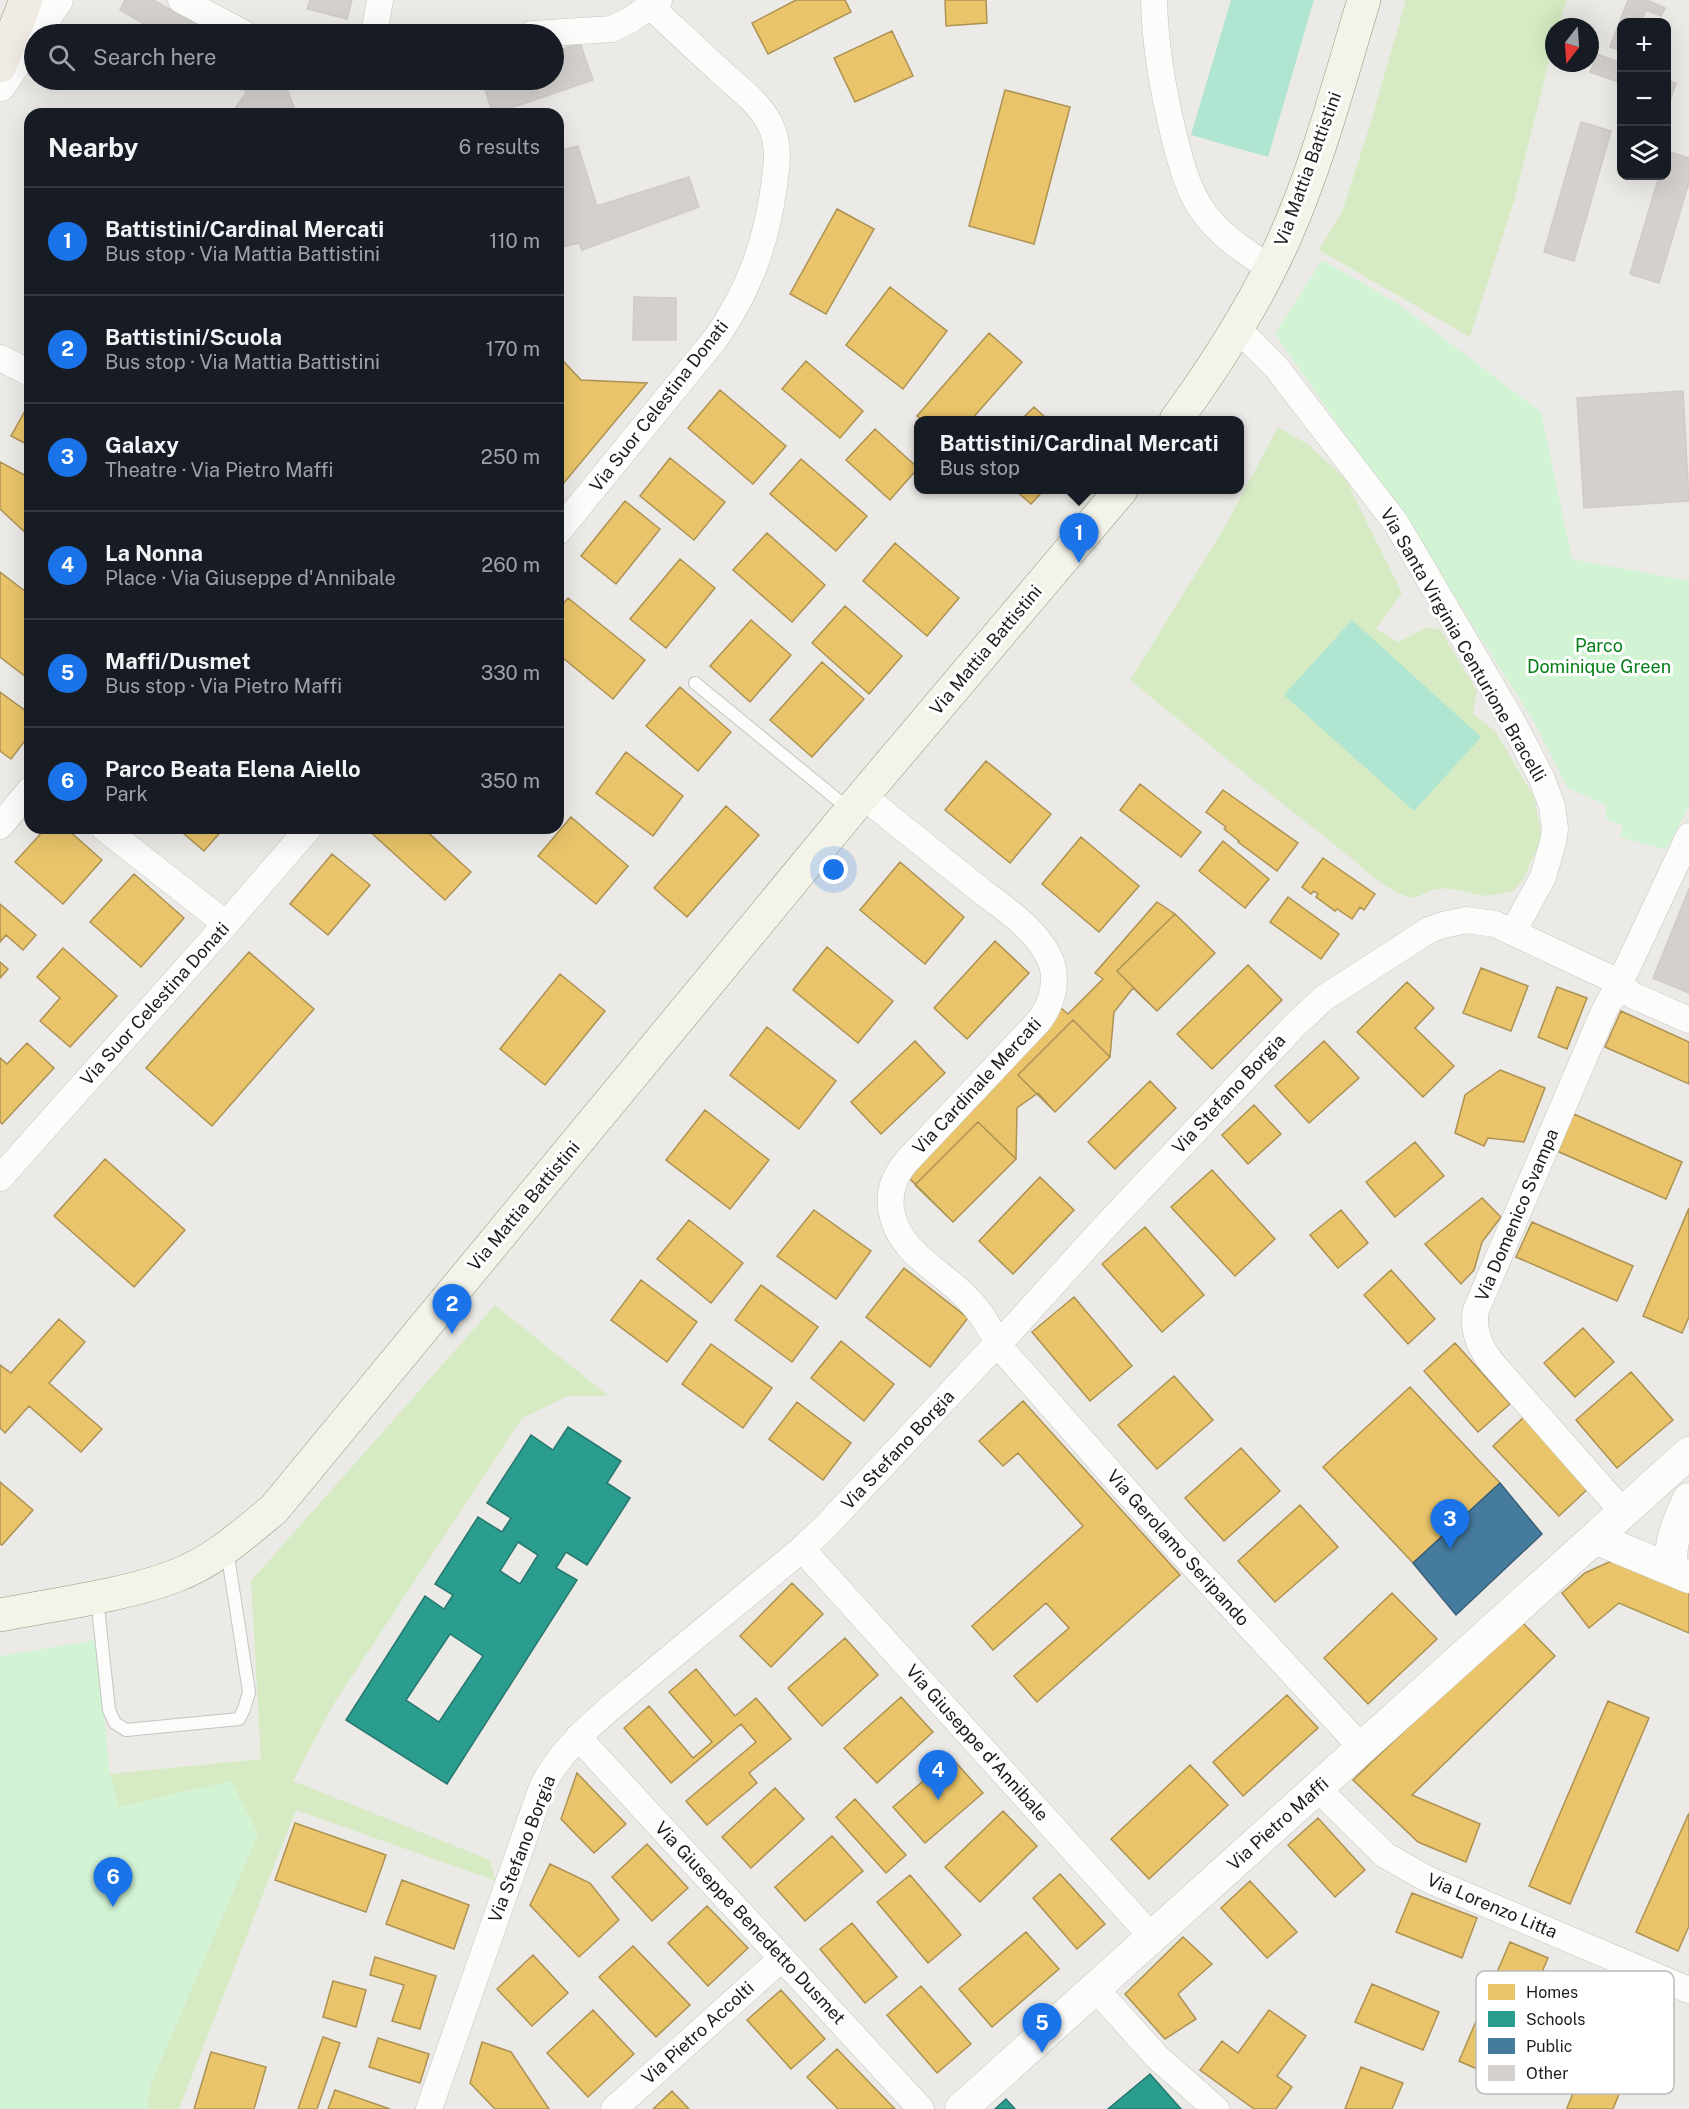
<!DOCTYPE html>
<meta charset="utf-8">
<style>
:root{--surface:#171b24;--page:#242831;--text:#f1f3f6;--muted:#9ea1a6;--line:#363941;--accent:#1a73e8}
body{margin:0;font-family:"Public Sans",sans-serif;background:var(--page);color:var(--text)}
.controls{position:absolute;right:18px;top:18px;display:grid;overflow:hidden;border-radius:12px;box-shadow:0 6px 24px #0002}
.controls button{width:54px;height:54px;display:grid;place-items:center;padding:0;border:0;border-bottom:2px solid var(--line);background:var(--surface);color:var(--text);font:30px sans-serif}
.compass{position:absolute;left:1545px;top:18px;width:54px;height:54px;border-radius:50%;background:var(--surface);box-shadow:0 6px 24px #0002;rotate:197deg}
.you{position:absolute;left:834px;top:870px;width:21px;height:21px;margin:-15px;border:4px solid #fff;border-radius:50%;background:#1a73e8;box-shadow:0 0 0 9px #1a73e833}
.badge{display:grid;place-items:center;width:39px;height:39px;border-radius:50%;background:var(--accent);color:#fff;font-size:20px;font-weight:700}
.pin{position:absolute;translate:-50% -50px;filter:drop-shadow(0 2px 3px #0008)}
.pin::after{content:'';position:absolute;top:32px;width:21px;height:18px;background:inherit;clip-path:polygon(0 0,100% 0,50% 100%)}
.popup{position:absolute;left:914px;top:416px;width:330px;height:78px;box-sizing:border-box;display:grid;place-content:center;border-radius:12px;background:var(--surface);filter:drop-shadow(0 2px 4px #0005);font-size:20px;white-space:nowrap;color:var(--muted)}
.popup b{font-size:22px;color:var(--text)}
.popup::after{content:'';position:absolute;left:50%;top:100%;margin-left:-12px;border:12px solid transparent;border-top-color:var(--surface)}
.list{margin:0;padding:0;list-style:none}
h2{display:flex;justify-content:space-between;align-items:center;height:78px;margin:0;padding:0 24px;font-size:26px}
h2 small{font-size:20px;font-weight:400;color:var(--muted)}
.list li{display:grid;grid-template-columns:39px 1fr auto;gap:18px;align-items:center;box-sizing:border-box;height:108px;padding:0 24px;border-top:2px solid var(--line)}
.list b{display:block;font-size:22px;white-space:nowrap}
.list p{margin:0;font-size:20px;white-space:nowrap;color:var(--muted)}
.list em{font-size:20px;font-style:normal;color:var(--muted)}
.icon{flex:none;width:33px;height:33px;fill:none;stroke:currentColor;stroke-width:2;stroke-linecap:round;stroke-linejoin:round}
.map{position:relative;flex:none;width:1689px;height:2109px;overflow:hidden}
.search{position:absolute;background:var(--surface);box-shadow:0 6px 24px #0002;left:24px;top:24px;width:540px;height:66px;display:flex;align-items:center;gap:15px;box-sizing:border-box;padding:0 21px;border-radius:33px;color:var(--muted);font-size:22px}
.panel{position:absolute;background:var(--surface);box-shadow:0 6px 24px #0002;left:24px;top:108px;width:540px;height:726px;border-radius:18px}
.map>svg:first-child{display:block}
.grass{fill:#d6ebc3}
.park{fill:#d2f3d4}
.pitch{fill:#afe5d1}
.homes{fill:#e9c46a;stroke:#ac9253;stroke-width:1.5}
.schools{fill:#2a9d8f;stroke:#26776d;stroke-width:1.5;fill-rule:evenodd}
.public{fill:#457b9d;stroke:#395f77;stroke-width:1.5}
.building{fill:#d3d0cd;stroke:#cfccc7;stroke-width:1.5}
.lines{fill:none;stroke-linecap:round;stroke-linejoin:round}
.service-casing{stroke:#c4c4c2;stroke-width:14}
.minor-casing{stroke:#c4c4c2;stroke-width:27}
.tertiary-casing{stroke:#c4c4c2;stroke-width:33}
.secondary-casing{stroke:#93967e;stroke-width:34}
.primary-casing{stroke:#a29982;stroke-width:34}
.service{stroke:#fcfcfb;stroke-width:12}
.minor{stroke:#fcfcfb;stroke-width:26}
.tertiary{stroke:#fcfcfb;stroke-width:32}
.secondary{stroke:#f3f3e9;stroke-width:33}
.primary{stroke:#f0ece3;stroke-width:33}
.labels{text-anchor:middle;stroke-width:6;stroke-linejoin:round;paint-order:stroke}
.street-label{font-size:18px;fill:#1d1d1d;stroke:#fff}
.park-label{font-size:18px;fill:#077f18;stroke:#fff}
.key{fill:#fff;stroke:#bbb;stroke-width:1.5}
.key-label{font-size:16px;fill:#1d1d1d}
</style>
<div class="map">
<svg width="1689" height="2109" viewBox="0 0 1689 2109">
<rect width="100%" height="100%" fill="#eceae6"/>
<path class="grass" d="M1406 0H1567L1558 27H1554V42L1514 201 1470 337 1319 250 1342 212 1369 128Z
M1278 427 1309 445 1346 480 1402 593 1376 629 1398 642 1426 628 1440 629 1477 691 1473 714 1496 732 1534 797 1542 837 1523 880 1513 891C1502 893 1490 897 1479 895 1452 890 1441 882 1416 898 1387 895 1362 865 1340 849 1269 794 1200 737 1130 680L1226 525Z
M495 1305 609 1396H568L522 1418 333 1705 293 1781 490 1860 496 1881 296 1810 179 2109H147L150 2086 258 1834 231 1781 119 1807 110 1774 261 1759 251 1581Z"/>
<path class="park" d="M1322 260 1397 303 1541 412 1572 559 1689 581V806L1666 850 1620 837 1623 826 1606 819V805L1568 788 1533 720 1418 539 1275 334Z
M96 1640 110 1774 119 1807 231 1781 258 1834 150 2086 147 2109H0V1656Z"/>
<path class="pitch" d="M1231 0H1314L1268 157 1191 135Z
M1352 620 1481 737 1414 811 1284 695Z"/>
<path class="homes" d="M796 0H845L851 12 768 54 752 23Z
M945 0H986L987 23 946 26Z
M892 31 913 76 855 102 834 58Z
M1005 90 1070 107 1034 244 969 226Z
M837 209 874 229 826 314 790 294Z
M890 287 947 331 903 389 846 345Z
M989 333 1022 362 971 420H922L917 416Z
M806 361 863 411 840 438 782 389Z
M558 362H564L581 380 647 383 558 490Z
M720 390 786 446 753 484 688 428Z
M30 402V446L11 436Z
M1034 407 1048 420H1021Z
M875 429 918 468 890 500 846 460Z
M670 458 725 502 694 540 640 496Z
M801 459 867 516 836 551 770 494Z
M0 462 30 478V537L0 509Z
M1015 490H1044L1031 504Z
M625 501 660 529 616 584 581 556Z
M767 533 825 585 792 622 733 570Z
M895 543 959 598 927 636 863 581Z
M680 559 715 588 666 648 630 619Z
M0 572 30 595V680L0 657Z
M568 598 645 660 613 699 558 654V610Z
M845 606 902 656 869 694 812 643Z
M751 620 791 655 750 702 710 666Z
M822 662 864 699 812 757 770 720Z
M680 687 731 732 698 771 646 726Z
M0 692 30 714V734L11 759 0 751Z
M626 752 683 796 653 836 596 793Z
M986 761 1051 814 1010 863 945 810Z
M1140 784 1201 832 1181 857 1120 810Z
M1223 790 1298 843 1277 871 1238 842 1239 841 1224 829 1226 827 1206 812Z
M726 806 759 835 687 917 654 888Z
M571 817 628 866 596 904 538 856Z
M46 828H66L102 860 63 904 15 862Z
M177 828H224L204 851Z
M366 828H423L471 872 445 900Z
M1081 837 1139 886 1099 932 1042 884Z
M1223 841 1269 879 1245 908 1199 871Z
M332 854 370 885 328 935 290 904Z
M1323 858 1375 894 1364 910 1360 907 1352 919 1337 909 1335 911 1316 897 1318 894 1314 891 1311 894 1302 887Z
M900 862 964 917 925 964 860 910Z
M134 874 184 918 141 967 90 922Z
M1288 897 1339 934 1321 959 1270 922Z
M1157 902 1175 914 1215 953 1157 1011 1133 988 1114 1012 1110 1057 1055 1112 1038 1093 1017 1108 1016 1159 953 1222 908 1177 1061 1008 1068 1014 1103 979 1095 973Z
M0 904 36 935 23 950 6 935 0 942Z
M1175 914 1215 953 1157 1011 1117 971Z
M995 941 1029 973 967 1039 934 1008Z
M827 947 893 1001 858 1043 793 990Z
M63 948 117 996 70 1047 40 1021 60 998 37 977Z
M249 952 314 1009 212 1126 146 1068Z
M0 962 8 969 0 978Z
M1248 965 1282 1000 1212 1069 1177 1034Z
M1481 968 1528 986 1511 1031 1463 1013Z
M560 974 605 1011 545 1085 500 1049Z
M1407 982 1434 1008 1415 1028 1454 1066 1423 1097 1357 1032Z
M1557 987 1587 998 1567 1049 1538 1037Z
M1621 1011 1689 1042V1084L1605 1047Z
M1073 1020 1110 1057 1055 1112 1018 1075Z
M767 1027 836 1081 799 1129 730 1075Z
M915 1041 945 1073 881 1134 851 1102Z
M1324 1041 1359 1078 1309 1123 1275 1086Z
M27 1043 54 1068 2 1124 0 1122V1058L7 1064Z
M1500 1070 1545 1088 1524 1142 1488 1138 1484 1146 1455 1133 1465 1095Z
M1150 1081 1176 1108 1115 1169 1088 1142Z
M1254 1105 1281 1134 1248 1164 1222 1135Z
M705 1110 769 1160 730 1209 666 1160Z
M1574 1114 1682 1162 1666 1199 1557 1151Z
M978 1122 1016 1159 953 1222 915 1185Z
M1415 1142 1444 1176 1395 1217 1366 1182Z
M105 1159 185 1230 134 1287 54 1216Z
M1212 1170 1275 1239 1235 1276 1171 1207Z
M1040 1177 1074 1210 1013 1274 979 1241Z
M1482 1198 1501 1217 1482 1242 1474 1270 1461 1284 1425 1244Z
M1689 1208V1317L1682 1333 1643 1316Z
M814 1210 871 1251 836 1299 777 1256Z
M1341 1210 1368 1243 1338 1268 1310 1235Z
M689 1220 743 1263 711 1303 657 1259Z
M1532 1222 1633 1266 1617 1301 1516 1257Z
M1145 1227 1204 1295 1162 1332 1102 1264Z
M904 1268 968 1318 930 1367 866 1317Z
M1391 1270 1435 1319 1408 1344 1364 1295Z
M641 1280 697 1322 667 1362 611 1320Z
M761 1285 818 1327 792 1362 735 1320Z
M1074 1297 1132 1366 1090 1401 1032 1332Z
M59 1319 85 1342 49 1383 102 1429 81 1452 29 1406 5 1433 0 1428V1365L11 1373Z
M1583 1328 1614 1362 1575 1397 1544 1363Z
M841 1341 894 1384 864 1421 811 1378Z
M1455 1343 1510 1404 1478 1432 1424 1371Z
M711 1344 772 1388 743 1428 682 1384Z
M1631 1372 1673 1420 1617 1468 1576 1420Z
M1174 1376 1213 1420 1157 1469 1118 1425Z
M1410 1387 1500 1483 1413 1563 1323 1467Z
M1023 1401 1180 1575 1037 1702 1014 1676 1069 1628 1046 1603 993 1650 972 1626 1083 1526 1018 1453 1003 1466 979 1441Z
M797 1402 851 1443 823 1480 769 1439Z
M1526 1415 1592 1485 1559 1516 1493 1446Z
M1241 1448 1280 1491 1224 1541 1185 1498Z
M0 1482 33 1510 2 1545 0 1544Z
M1300 1505 1338 1547 1275 1602 1238 1561Z
M1609 1562H1630L1689 1587V1633L1619 1603 1589 1628 1562 1593 1585 1573Z
M792 1583 823 1614 771 1667 740 1636Z
M1392 1593 1437 1639 1368 1704 1324 1658Z
M1520 1620 1555 1656 1412 1795 1480 1824 1466 1862 1418 1842 1353 1780Z
M845 1638 878 1675 822 1726 788 1688Z
M696 1669 735 1716 756 1698 791 1739 749 1773 757 1783 707 1825 686 1801 756 1742 741 1724 671 1783 624 1728 649 1706 693 1758 712 1742 669 1692Z
M1287 1695 1318 1728 1243 1796 1213 1762Z
M901 1697 933 1732 877 1783 844 1748Z
M1608 1701 1649 1718 1570 1904 1529 1886Z
M951 1757 983 1793 925 1843 893 1807Z
M1190 1765 1228 1805 1149 1879 1111 1839Z
M577 1773 626 1824 594 1853 561 1819Z
M775 1788 804 1819 751 1868 722 1837Z
M855 1799 906 1855 886 1873 836 1817Z
M1003 1811 1037 1846 980 1902 945 1867Z
M1689 1813V1926L1678 1951 1636 1932Z
M1318 1818 1365 1870 1335 1897 1288 1845Z
M295 1823 386 1855 366 1912 275 1880Z
M832 1836 863 1871 805 1921 775 1887Z
M647 1844 688 1888 652 1921 612 1877Z
M550 1864 590 1883 619 1920 579 1957 530 1905Z
M1060 1874 1105 1924 1077 1949 1033 1898Z
M910 1875 961 1935 928 1963 877 1902Z
M402 1880 469 1905 454 1949 386 1924Z
M1250 1881 1297 1932 1267 1958 1221 1908Z
M1412 1893 1477 1918 1462 1958 1396 1932Z
M707 1906 748 1948 708 1986 668 1943Z
M852 1923 897 1977 865 2003 820 1949Z
M1026 1932 1059 1969 992 2027 959 1989Z
M1183 1937 1212 1964 1178 1994 1196 2019 1165 2039 1125 1994Z
M1510 1942 1548 1958 1497 2078 1459 2061Z
M633 1946 690 2005 656 2037 599 1977Z
M533 1955 568 1993 532 2026 497 1989Z
M375 1957 436 1976 420 2029 392 2021 404 1985 370 1975Z
M333 1981 366 1990 356 2027 323 2017Z
M1618 1983 1658 1999 1613 2109H1570L1567 2108Z
M1372 1984 1439 2012 1423 2050 1355 2022Z
M921 1986 971 2044 937 2073 887 2015Z
M781 1990 825 2039 791 2069 747 2020Z
M593 2010 634 2054 588 2097 547 2053Z
M1269 2010 1306 2036 1277 2076 1292 2087 1276 2109H1254L1200 2070 1222 2041 1238 2053Z
M323 2037 340 2043 317 2109H298Z
M378 2038 429 2054 420 2083 369 2067Z
M482 2042 511 2052 549 2109H495L470 2083Z
M837 2049 895 2109H838L807 2077Z
M211 2052 266 2067 254 2109H194Z
M1361 2067 1403 2083 1392 2109H1345Z
M335 2090 390 2109H328Z
M672 2091 689 2109H653Z"/>
<path class="schools" d="M568 1427 621 1461 607 1483 630 1498 587 1565 566 1552 556 1568 577 1580 447 1784 346 1720 425 1596 444 1609 453 1595 435 1584 478 1517 502 1532 511 1518 487 1503 531 1435 553 1450ZM518 1542 538 1555 520 1584 500 1571ZM450 1634 483 1656 439 1722 406 1700Z
M1150 2074 1181 2109H1108Z
M1006 2099 1015 2109H995Z"/>
<path class="public" d="M1500 1483 1542 1534 1456 1615 1413 1563Z"/>
<path class="building" d="M125 0H153L215 34H147L143 32 146 25 120 10Z
M310 0H352L347 19 307 9Z
M1628 0H1647L1665 8 1661 16 1646 10 1641 22H1622V51L1610 47Z
M580 43 593 80 493 114 482 80H554V52Z
M1597 54 1622 63V83L1590 72Z
M236 80H283L297 114H231L246 93 241 84Z
M1666 80 1676 83 1670 101 1666 100Z
M321 109 323 114H303Z
M1581 122 1611 131 1574 261 1544 252Z
M558 136 562 150 578 146 597 206 689 177 699 207 582 250 579 243 561 247 558 236Z
M1667 151 1689 158V182L1659 283 1630 274 1659 176H1666Z
M634 297 676 298V340H633Z
M1683 391 1689 501 1584 508 1577 398Z
M1689 889V993L1653 978Z"/>
<g class="lines">
<defs>
<path id="service" d="M695 683 850 810
M97 1598 109 1710 115 1723 126 1730 239 1719 244 1709 249 1692 227 1550"/>
<path id="minor" d="M181 0 245 34
M1154 0C1155 47 1163 91 1174 136 1181 163 1187 189 1204 213 1221 236 1246 253 1271 268
M374 34 380 0
M532 34 612 29 630 20 659 0
M1236 327 1276 367 1396 523 1511 719 1542 779 1552 806 1555 829 1553 842 1543 877 1513 932
M0 358 30 373
M558 532 716 338C749 290 766 244 774 186 777 165 780 144 770 124 759 102 737 87 720 71 697 50 674 28 650 6
M863 796C900 826 937 855 974 885 1000 906 1034 926 1049 957 1059 978 1053 1003 1039 1021L906 1162C894 1177 889 1190 891 1209 897 1252 941 1270 968 1299 982 1313 990 1327 998 1345L1168 1538 1362 1748
M0 826 30 790
M104 828 226 924
M0 1178 226 924 309 828
M1623 1512 1492 1363C1480 1348 1472 1330 1476 1310L1605 1009 1619 985 1689 836
M802 1549 1152 1937
M578 1737 921 2109
M1317 1788 1385 1855 1427 1879 1689 1990
M1095 1988 1157 2057 1216 2109
M429 2109 542 1787C565 1740 614 1706 653 1672 702 1631 752 1590 802 1549L827 1525 988 1353 998 1345 1101 1231 1294 1026 1324 998 1429 930 1443 925 1466 920 1495 924 1608 977 1634 996 1689 1020
M614 2109 782 1958"/>
<path id="tertiary" d="M0 85 57 0
M1595 1538 1689 1577
M1672 1570C1668 1545 1678 1521 1689 1499
M961 2109 1689 1453"/>
<path id="secondary" d="M1176 420C1216 365 1259 297 1286 235 1319 160 1340 79 1364 0
M0 1615C56 1604 123 1596 175 1576 213 1562 244 1534 274 1509L851 810 1121 490"/>
<path id="primary" d="M0 66 26 0"/>
</defs>
<use href="#service" class="service-casing"/>
<use href="#minor" class="minor-casing"/>
<use href="#tertiary" class="tertiary-casing"/>
<use href="#secondary" class="secondary-casing"/>
<use href="#primary" class="primary-casing"/>
<use href="#service" class="service"/>
<use href="#minor" class="minor"/>
<use href="#tertiary" class="tertiary"/>
<use href="#secondary" class="secondary"/>
<use href="#primary" class="primary"/>
</g>
<g class="labels">
<g class="street-label">
<text transform="translate(1308 169) rotate(-70)" y="6">Via Mattia Battistini</text>
<text transform="translate(659 406) rotate(-52)" y="6">Via Suor Celestina Donati</text>
<text transform="translate(1463 645) rotate(60)" y="6">Via Santa Virginia Centurione Bracelli</text>
<text transform="translate(986 650) rotate(-50)" y="6">Via Mattia Battistini</text>
<text transform="translate(155 1004) rotate(-48)" y="6">Via Suor Celestina Donati</text>
<text transform="translate(977 1086) rotate(-47)" y="6">Via Cardinale Mercati</text>
<text transform="translate(1229 1094) rotate(-47)" y="6">Via Stefano Borgia</text>
<text transform="translate(524 1206) rotate(-50)" y="6">Via Mattia Battistini</text>
<text transform="translate(1517 1215) rotate(-67)" y="6">Via Domenico Svampa</text>
<text transform="translate(898 1450) rotate(-47)" y="6">Via Stefano Borgia</text>
<text transform="translate(1178 1548) rotate(48)" y="6">Via Gerolamo Seripando</text>
<text transform="translate(977 1743) rotate(48)" y="6">Via Giuseppe d'Annibale</text>
<text transform="translate(1278 1824) rotate(-42)" y="6">Via Pietro Maffi</text>
<text transform="translate(522 1849) rotate(-69)" y="6">Via Stefano Borgia</text>
<text transform="translate(1492 1906) rotate(23)" y="6">Via Lorenzo Litta</text>
<text transform="translate(750 1923) rotate(47)" y="6">Via Giuseppe Benedetto Dusmet</text>
<text transform="translate(698 2033) rotate(-42)" y="6">Via Pietro Accolti</text>
</g>
<g class="park-label">
<text x="1599" y="652">Parco<tspan x="1599" dy="21">Dominique Green</tspan></text>
</g>
</g>
<rect x="1476" y="1971" width="198" height="123" rx="9" class="key"/>
<rect x="1488" y="1984" width="27" height="16" fill="#e9c46a"/>
<rect x="1488" y="2011" width="27" height="16" fill="#2a9d8f"/>
<rect x="1488" y="2038" width="27" height="16" fill="#457b9d"/>
<rect x="1488" y="2065" width="27" height="16" fill="#d3d0cd"/>
<g class="key-label">
<text x="1526" y="1998">Homes</text>
<text x="1526" y="2025">Schools</text>
<text x="1526" y="2052">Public</text>
<text x="1526" y="2079">Other</text>
</g>
</svg>
<div class="controls">
<button>+</button>
<button>−</button>
<button><svg class="icon" aria-label="layers" viewBox="0 0 24 24"><path d="M12 4l9 5-9 5-9-5zM3 14l9 5 9-5"/></svg></button>
</div>
<svg class="compass" viewBox="-18 -18 36 36"><path d="M0-13l5 13h-10z" fill="#e53935"/><path d="M0 13l5-13h-10z" fill="#9ea1a6"/></svg>
<div class="you"></div>
<div class="pin badge" style="left:1079px;top:563px">1</div>
<div class="popup"><b>Battistini/Cardinal Mercati</b>Bus stop</div>
<div class="pin badge" style="left:452px;top:1334px">2</div>
<div class="pin badge" style="left:1450px;top:1549px">3</div>
<div class="pin badge" style="left:938px;top:1800px">4</div>
<div class="pin badge" style="left:1042px;top:2053px">5</div>
<div class="pin badge" style="left:113px;top:1907px">6</div>
<div class="search"><svg class="icon" aria-label="search" viewBox="0 0 24 24"><circle cx="10" cy="10" r="6"/><path d="M15 15l6 6"/></svg>Search here</div>
<section class="panel">
<h2>Nearby<small>6 results</small></h2>
<ul class="list">
<li><span class="badge">1</span><div><b>Battistini/Cardinal Mercati</b><p>Bus stop · Via Mattia Battistini</p></div><em>110 m</em></li>
<li><span class="badge">2</span><div><b>Battistini/Scuola</b><p>Bus stop · Via Mattia Battistini</p></div><em>170 m</em></li>
<li><span class="badge">3</span><div><b>Galaxy</b><p>Theatre · Via Pietro Maffi</p></div><em>250 m</em></li>
<li><span class="badge">4</span><div><b>La Nonna</b><p>Place · Via Giuseppe d'Annibale</p></div><em>260 m</em></li>
<li><span class="badge">5</span><div><b>Maffi/Dusmet</b><p>Bus stop · Via Pietro Maffi</p></div><em>330 m</em></li>
<li><span class="badge">6</span><div><b>Parco Beata Elena Aiello</b><p>Park</p></div><em>350 m</em></li>
</ul>
</section>
</div>
